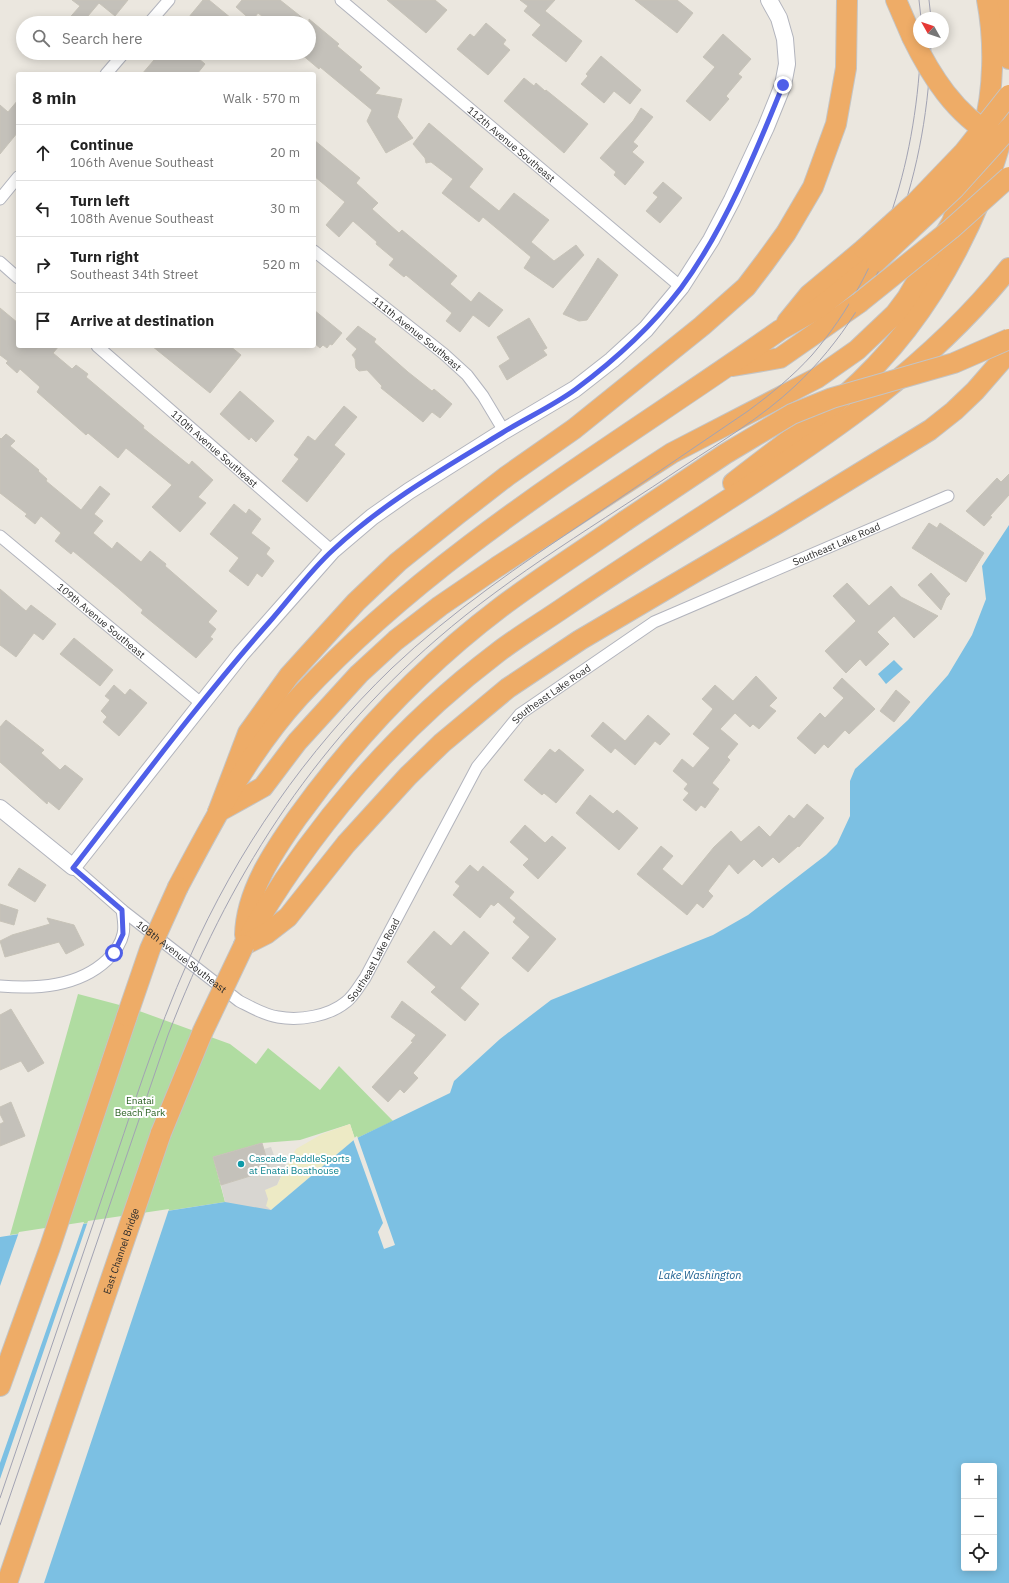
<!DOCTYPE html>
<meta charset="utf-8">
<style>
:root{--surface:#fff;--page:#f2f2f2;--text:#222;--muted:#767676;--line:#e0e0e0}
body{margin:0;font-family:"IBM Plex Sans",sans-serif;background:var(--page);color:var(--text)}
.controls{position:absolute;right:12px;bottom:12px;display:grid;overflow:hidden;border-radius:4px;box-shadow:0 2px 10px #0003}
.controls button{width:36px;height:36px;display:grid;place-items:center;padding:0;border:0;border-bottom:1px solid var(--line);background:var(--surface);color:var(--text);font:20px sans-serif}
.compass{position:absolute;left:913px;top:12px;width:36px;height:36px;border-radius:50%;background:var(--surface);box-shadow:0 2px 10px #0003;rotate:310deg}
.stop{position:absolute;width:12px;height:12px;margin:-9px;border:3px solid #4f5fe8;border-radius:50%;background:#fff}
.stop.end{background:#4f5fe8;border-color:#fff;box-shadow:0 1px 4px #0008}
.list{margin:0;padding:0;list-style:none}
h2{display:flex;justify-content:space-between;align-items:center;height:52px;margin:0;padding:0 16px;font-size:17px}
h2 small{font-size:13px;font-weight:400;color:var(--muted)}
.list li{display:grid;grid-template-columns:26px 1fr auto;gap:12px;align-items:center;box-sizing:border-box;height:56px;padding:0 16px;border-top:1px solid var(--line)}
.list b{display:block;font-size:15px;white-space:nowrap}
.list p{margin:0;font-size:13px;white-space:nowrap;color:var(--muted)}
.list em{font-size:13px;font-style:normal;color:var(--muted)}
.icon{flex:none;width:22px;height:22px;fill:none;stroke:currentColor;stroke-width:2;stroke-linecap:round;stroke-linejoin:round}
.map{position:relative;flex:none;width:1009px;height:1583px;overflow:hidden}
.search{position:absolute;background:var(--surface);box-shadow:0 2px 10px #0003;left:16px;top:16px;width:300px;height:44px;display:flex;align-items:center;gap:10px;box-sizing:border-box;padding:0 14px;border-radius:22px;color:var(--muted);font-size:15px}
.panel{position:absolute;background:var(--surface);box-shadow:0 2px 10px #0003;left:16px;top:72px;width:300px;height:276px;border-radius:4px}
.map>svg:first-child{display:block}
.green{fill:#b0dca1}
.sand{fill:#edeac5}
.plaza{fill:#d8d6d1}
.water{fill:#7cc0e3;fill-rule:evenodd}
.pier{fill:#ebe7df}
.building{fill:#c4c1ba;stroke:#c7c3b8}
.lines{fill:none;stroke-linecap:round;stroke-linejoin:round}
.street-casing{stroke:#b2b4bd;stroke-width:13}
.secondary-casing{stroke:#b2b4bd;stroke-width:18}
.highway-casing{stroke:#c4c4c4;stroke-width:22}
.street{stroke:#fff;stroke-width:11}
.secondary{stroke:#fff;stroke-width:16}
.highway{stroke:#eeac67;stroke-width:20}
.tram{stroke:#a2a3b3;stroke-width:1}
.highway-bridge-casing{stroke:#c4c4c4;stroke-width:22;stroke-linecap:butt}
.highway-bridge{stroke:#eeac67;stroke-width:20}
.route{stroke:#4f5fe8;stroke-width:5}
.culture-dot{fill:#0f9aa8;stroke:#fff;stroke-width:1.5}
.labels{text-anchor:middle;stroke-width:4;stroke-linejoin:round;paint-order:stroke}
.street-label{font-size:10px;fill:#2b2b2b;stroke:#fff}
.park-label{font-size:10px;fill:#2a6122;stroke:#fff}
.culture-label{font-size:10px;fill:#0d838f;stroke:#fff;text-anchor:start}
.water-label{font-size:11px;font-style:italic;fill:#1b5e8f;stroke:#fff}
</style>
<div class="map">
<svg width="1009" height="1583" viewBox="0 0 1009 1583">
<rect width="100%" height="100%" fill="#ebe7df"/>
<path class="green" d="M78 994 131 1008 230 1044 256 1064 268 1048 320 1090 339 1066 393 1121 355 1139 350 1124 300 1140 262 1143 213 1157 225 1202 10 1235Z"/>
<path class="sand" d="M350 1124 355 1139 271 1210 266 1206 264 1190 277 1185 296 1149 322 1134Z"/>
<path class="plaza" d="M271 1147 275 1158 286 1165 277 1185 265 1190 268 1199 266 1206 271 1210 272 1227 225 1202 221 1185 270 1170 264 1149Z"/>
<path class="water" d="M1009 525V1583H0V1237L225 1202 271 1210 355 1139 450 1093 454 1081 500 1039 551 1000 713 935 748 915 826 855 837 844 850 816V781L855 769 908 720 948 675 972 635 986 599 982 566ZM964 1466H994V1568H964Z
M894 660 903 669 886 684 878 674Z"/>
<path class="pier" d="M357 1136 395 1245 384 1249 378 1232 383 1223 353 1139Z
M169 1209 44 1583H0V1479L88 1221Z
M84 1222 0 1463V1286L19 1232Z"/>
<path class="building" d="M72 0H128L115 16 99 3 82 23H65L80 6Z
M203 0H209L237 23H184Z
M242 0H280L309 23V19L339 44 337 46 362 67 359 70 380 88 375 94 402 99 397 117 413 138 386 153 367 121 372 110 320 67 319 69 300 53H309V23H271L258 13 252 21 236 7Z
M387 0H435L447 10 426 33Z
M520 0H555L545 11 582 41 566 62 532 35 541 25 524 11 528 6Z
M635 0H677L693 13 677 33Z
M486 23 506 40 503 44 510 50 488 75 457 49 470 34 474 37Z
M723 34 751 59 738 74 742 77 726 96 729 99 710 121 686 101 715 67 703 57Z
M160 53H192L205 64 197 74H142Z
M601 56 641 90 630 104 614 91 604 103 581 84 588 76 586 74Z
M524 78 534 86 536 83 545 91 546 90 588 124 564 153 504 101Z
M18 100V132L0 154V105L8 112Z
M641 108 653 117 633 142 638 146 632 152 644 162 625 185 614 175 616 172 600 158 633 121Z
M429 123 483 169 469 187 499 211 514 193 549 220 531 242 554 261 576 245 584 255 553 288 524 268 531 257 483 217 479 222 442 193 453 179 431 162 426 163 425 158 413 144Z
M314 140 360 178 356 183 378 203 372 209 399 233 402 230 457 276 450 284 471 302 479 292 503 310 489 327 473 315 460 332 446 321 452 313 406 275 404 277 389 265 394 259 376 244 377 242 353 221 339 237 326 225 345 202 314 176Z
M663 182 682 198 660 223 646 211 658 197 653 193Z
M598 258 618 275 587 320 579 321 563 314Z
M0 308 18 323V346H59L53 353 72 369 76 365 88 374 86 377 144 426 143 428 189 465 192 461 213 480 198 497 206 503 180 532 152 507 172 485 126 448 118 458 88 433 86 435 37 392 40 387 20 369 17 373 6 363 8 361 0 355Z
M314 310 342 333 332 345 330 344 327 348 323 345 320 348 314 343Z
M529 318 547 348 543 350 547 355 507 380 499 366 510 359 497 337Z
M358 326 376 339 374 342 408 372 432 391 434 389 452 404 440 418 432 412 423 422 381 388 382 386 367 370 359 371 356 368 355 359 352 355 357 349 346 339Z
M152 346H230L241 355 210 393Z
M240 391 274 421 256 442 251 437 249 440 220 414Z
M344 406 357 417 334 445 345 454 307 502 282 481 299 459 294 455 308 436 315 441Z
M6 434 15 441 10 446 39 470 38 471 47 479 46 481 81 510 100 486 110 494 94 514 103 521 93 533 112 549 117 542 141 562 150 551 166 564 165 566 217 611 208 622 216 629 210 637 213 639 196 658 141 613 143 610 119 589 73 551 71 554 55 541 61 533 41 516 35 524 25 516 27 514 0 493V438L1 439Z
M1009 474V495L990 516 992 517 984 526 966 511 997 478 1001 482Z
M234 504 246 514 249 509 261 519 251 533 270 548 266 554 274 561 262 577 257 573 248 586 229 571 239 558 210 534Z
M929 523 937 528 940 523 984 553 966 582 912 548Z
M931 573 950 594 946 598 941 610 918 585Z
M847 583 869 606 891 586 901 597 938 616 914 638 894 616 877 632 889 644 866 666 860 659 846 673 825 651 856 621 833 596Z
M0 589 26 611 31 605 56 624 43 640 34 633 16 657 0 645Z
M74 638 113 670 100 686 60 654Z
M756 676 777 698 769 706 776 711 759 729 753 724 750 727 735 713 720 729 738 744 727 757 730 760 712 783 719 789 705 808 701 805 696 811 683 800 689 793 684 789 688 784 673 771 682 759 693 768 710 748 693 734 713 709 702 699 715 685 733 701Z
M842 678 875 709 849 734 845 730 828 748 824 744 815 754 797 738 820 713 825 718 844 698 833 688Z
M114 685 125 695 130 689 147 703 119 736 103 722 107 717 101 711 110 700 105 696Z
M896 690 910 702 894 722 880 711Z
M648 715 670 734 660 745 655 741 635 765 615 748 611 753 591 736 603 722 625 741Z
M6 720 44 750 41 753 60 770 65 765 83 779 59 810 48 801 47 804 0 762V727Z
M550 749 555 753 559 749 584 770 556 803 544 793 542 795 524 780Z
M590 795 613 814 617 810 638 828 619 850 576 813Z
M807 804 824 818 799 847 798 846 779 863 773 857 762 867 754 859 738 874 729 864 708 891 713 896 703 908 697 903 687 915 637 874 661 846 673 856 662 869 682 886 714 847 731 831 741 842 759 826 770 837 789 815 794 819Z
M525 825 545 843 552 836 566 848 538 879 523 865 529 859 510 842Z
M470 865 478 872 483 866 514 892 509 898 556 939 528 972 512 958 530 937 513 922 516 918 498 902 494 906 491 904 480 918 453 895 460 886 455 882Z
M19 868 46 885 35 902 8 885Z
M0 904 18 910 14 925 0 921Z
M47 918 74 925 84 945 66 954 59 942 5 957 0 941 12 935 50 924Z
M434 931 451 946 464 931 489 953 460 988 479 1004 465 1021 431 992 436 987 407 962Z
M402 1001 446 1035 413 1073 418 1078 404 1093 400 1089 388 1102 372 1087 413 1042 411 1041 416 1035 391 1017Z
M11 1009 44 1063 28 1072 21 1061 0 1070V1015Z
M11 1102 25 1136 0 1146V1124L4 1122 0 1114V1107Z
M262 1143 270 1170 221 1185 213 1157Z"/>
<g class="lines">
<defs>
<g id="street">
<path id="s1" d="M341 0 681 287"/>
<path d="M149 23 169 0"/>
<path d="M106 74 124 53"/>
<path d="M0 199 18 177"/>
<path id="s2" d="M314 251 444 354 467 375 483 396 504 431"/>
<path d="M0 262 18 278"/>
<path id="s3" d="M97 346 332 551"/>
<path id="s4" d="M0 536 202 704"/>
<path id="s5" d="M73 867 122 910 239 1001C251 1007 264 1015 278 1017 300 1021 329 1016 346 1002 354 996 359 986 365 978L477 767 520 714 654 622 948 496"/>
<path d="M0 986C37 989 78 987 107 960 114 953 121 944 123 934 125 927 123 917 122 910"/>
</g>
<path id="secondary" d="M0 808 73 867 241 654 332 551 372 517 409 491 504 431 575 389 612 360 646 329 681 287 711 240 732 200 766 127 783 85 787 64 785 39 779 18 769 0"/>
<g id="highway">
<path d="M896 0 912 37"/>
<path d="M1002 0 1009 59"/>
<path d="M983 131C994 90 995 42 987 0"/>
<path d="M787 322 809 295 864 249"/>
<path d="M733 366 780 358 859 303"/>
<path d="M733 483C770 454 809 426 845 395 907 341 951 272 982 196 994 166 1004 136 1009 103"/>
<path d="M218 812 263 787 297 742 359 674 396 640 440 606 497 567 672 453 817 378 857 350 895 314 907 298 952 222 971 170"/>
<path d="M218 812 248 733 289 676 356 602 398 562 458 514 507 476 574 429 702 326 746 287 765 262 786 233 813 187 836 124 846 68 847 0"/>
<path d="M178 887C213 821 248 753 299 697 437 548 616 446 780 330L819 308 876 262"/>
<path d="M245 935C246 892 273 852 297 818 354 739 423 666 501 607 541 577 584 550 625 521"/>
<path d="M244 945C308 832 394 731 497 653 519 636 543 622 566 606 619 570 672 536 726 501 830 434 931 366 1009 268"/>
<path d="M244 945 266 934 288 917 346 844 408 776 442 743 508 688 580 640 775 525 930 430 954 411 975 391 1009 352"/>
<path d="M0 1386 50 1247 127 1016"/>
<path id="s6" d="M7 1583 161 1133"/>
</g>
</defs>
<use href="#street" class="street-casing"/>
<use href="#secondary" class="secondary-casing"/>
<use href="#highway" class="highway-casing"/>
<use href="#street" class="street"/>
<use href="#secondary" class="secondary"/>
<use href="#highway" class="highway"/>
<path class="tram" d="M919 0 921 18
M929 0 931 18
M0 1498C35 1396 69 1294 104 1192 131 1114 155 1035 189 959 237 850 306 751 392 668 452 611 520 565 589 519 642 483 695 447 748 411 771 394 793 376 812 355 886 269 917 154 921 42
M0 1525 168 1035C228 879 310 749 437 639 513 573 601 522 684 466 722 441 762 417 795 386 888 299 928 167 931 42"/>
<defs>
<path id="highway-bridge" d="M912 37C931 76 955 114 994 136
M864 249 916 202 964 152 1009 95
M876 262 954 189 1009 128
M859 303 951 229 1009 177
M625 521 725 454 792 414 832 398 954 363 1009 339
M127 1016 150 949 178 887
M161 1133 203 1031 244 945"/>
</defs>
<use href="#highway-bridge" class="highway-bridge-casing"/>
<use href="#highway-bridge" class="highway-bridge"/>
</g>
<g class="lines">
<path class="route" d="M114 953 123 934 122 910 73 868C138 784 202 698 272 619 292 596 311 570 333 550 383 503 444 468 502 433 526 418 553 406 576 389 615 360 652 326 681 288 724 230 756 152 783 85"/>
</g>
<circle class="culture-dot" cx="241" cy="1164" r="4"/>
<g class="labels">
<g class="street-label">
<text dy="4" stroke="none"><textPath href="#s1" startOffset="223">112th Avenue Southeast</textPath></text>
<text dy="4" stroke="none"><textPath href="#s2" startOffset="132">111th Avenue Southeast</textPath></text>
<text dy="4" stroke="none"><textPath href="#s3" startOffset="156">110th Avenue Southeast</textPath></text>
<text dy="4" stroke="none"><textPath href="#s5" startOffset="1026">Southeast Lake Road</textPath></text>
<text dy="4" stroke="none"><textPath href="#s4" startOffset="132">109th Avenue Southeast</textPath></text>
<text dy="4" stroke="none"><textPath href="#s5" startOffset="702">Southeast Lake Road</textPath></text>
<text dy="4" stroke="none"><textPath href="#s5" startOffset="141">108th Avenue Southeast</textPath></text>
<text dy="4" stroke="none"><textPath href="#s5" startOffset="378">Southeast Lake Road</textPath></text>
<text dy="4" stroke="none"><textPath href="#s6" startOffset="351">East Channel Bridge</textPath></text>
</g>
<g class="park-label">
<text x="140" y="1104">Enatai<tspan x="140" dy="12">Beach Park</tspan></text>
</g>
<g class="culture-label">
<text x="249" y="1162">Cascade PaddleSports<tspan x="249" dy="12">at Enatai Boathouse</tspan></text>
</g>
<g class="water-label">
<text x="700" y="1279">Lake Washington</text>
</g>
</g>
</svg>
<div class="controls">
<button>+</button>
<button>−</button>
<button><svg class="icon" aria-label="locate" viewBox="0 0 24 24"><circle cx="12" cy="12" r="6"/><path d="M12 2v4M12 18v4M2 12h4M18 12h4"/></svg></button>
</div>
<svg class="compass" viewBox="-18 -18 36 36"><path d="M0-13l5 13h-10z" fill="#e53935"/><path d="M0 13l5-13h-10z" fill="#767676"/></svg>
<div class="stop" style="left:114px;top:953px"></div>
<div class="stop end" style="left:783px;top:85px"></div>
<div class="search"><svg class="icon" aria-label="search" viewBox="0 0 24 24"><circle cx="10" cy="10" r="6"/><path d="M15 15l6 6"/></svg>Search here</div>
<section class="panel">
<h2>8 min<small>Walk · 570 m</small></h2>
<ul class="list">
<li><svg class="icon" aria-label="ahead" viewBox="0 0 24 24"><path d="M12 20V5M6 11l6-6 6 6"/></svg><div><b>Continue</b><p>106th Avenue Southeast</p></div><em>20 m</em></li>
<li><svg class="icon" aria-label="left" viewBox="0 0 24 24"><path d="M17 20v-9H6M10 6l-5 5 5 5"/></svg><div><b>Turn left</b><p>108th Avenue Southeast</p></div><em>30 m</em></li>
<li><svg class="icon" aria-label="right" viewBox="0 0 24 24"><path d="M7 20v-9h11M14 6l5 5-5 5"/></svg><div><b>Turn right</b><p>Southeast 34th Street</p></div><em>520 m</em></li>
<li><svg class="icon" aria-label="arrive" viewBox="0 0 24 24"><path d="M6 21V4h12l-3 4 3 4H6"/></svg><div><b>Arrive at destination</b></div></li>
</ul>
</section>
</div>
